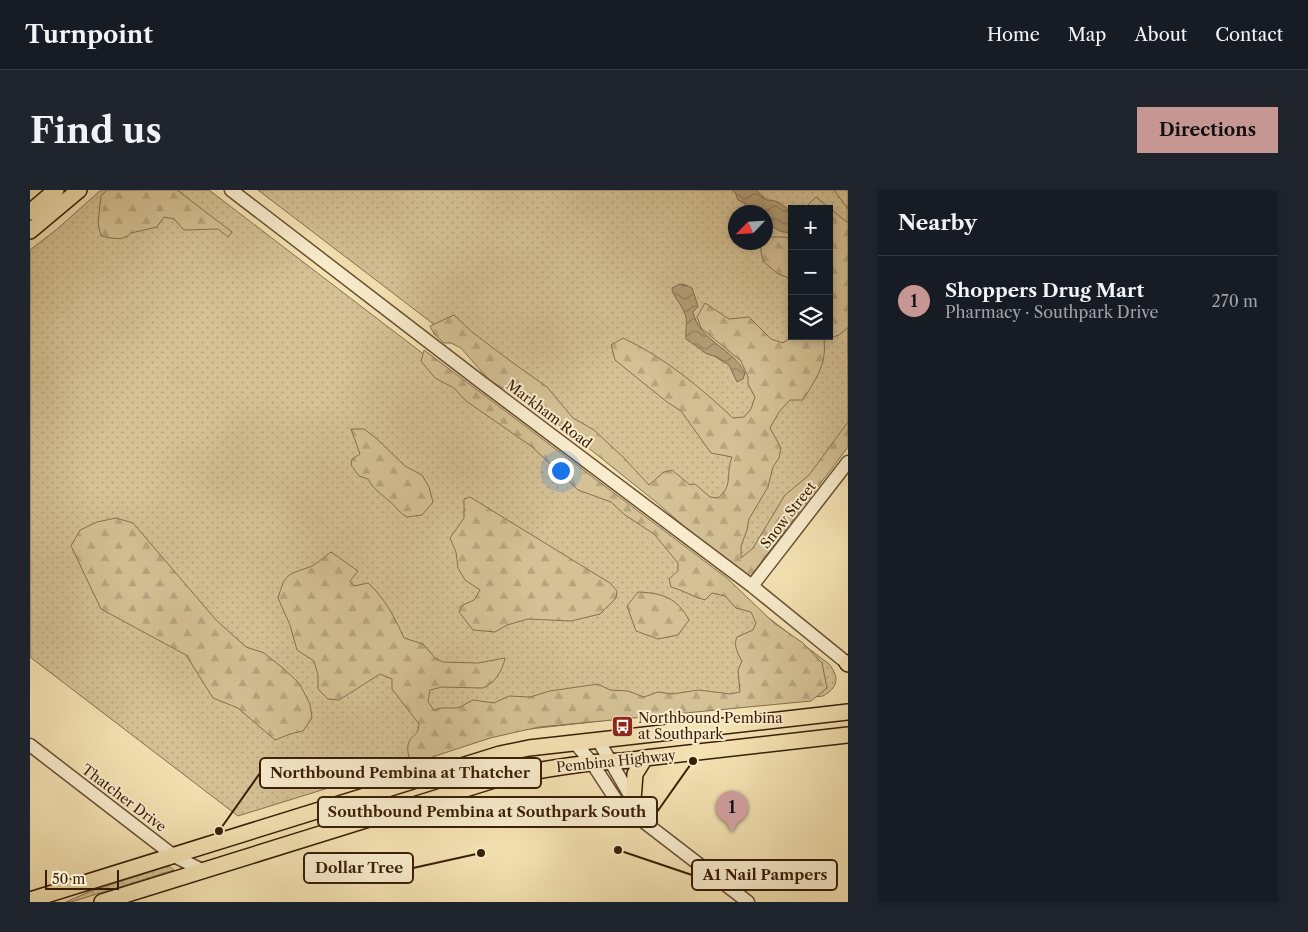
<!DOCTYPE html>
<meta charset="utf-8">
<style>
:root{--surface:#171b24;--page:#20242c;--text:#f1f3f6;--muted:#9ea1a6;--line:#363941;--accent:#c59692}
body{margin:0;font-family:"Libre Caslon Text",serif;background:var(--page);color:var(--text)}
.controls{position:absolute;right:15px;top:15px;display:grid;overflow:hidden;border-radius:0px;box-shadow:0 2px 8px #0003}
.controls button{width:45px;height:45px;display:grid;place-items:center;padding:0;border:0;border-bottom:1px solid var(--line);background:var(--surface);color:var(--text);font:25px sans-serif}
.compass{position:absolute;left:698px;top:15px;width:45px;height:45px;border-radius:50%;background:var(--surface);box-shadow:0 2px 8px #0003;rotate:245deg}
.scale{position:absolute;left:15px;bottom:12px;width:74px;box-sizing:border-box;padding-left:5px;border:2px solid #391e06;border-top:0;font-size:14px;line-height:18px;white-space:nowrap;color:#391e06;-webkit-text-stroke:4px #f8eccd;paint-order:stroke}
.you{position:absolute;left:530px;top:280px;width:18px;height:18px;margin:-12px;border:4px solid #fff;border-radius:50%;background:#1a73e8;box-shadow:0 0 0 8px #1a73e833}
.badge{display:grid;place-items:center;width:32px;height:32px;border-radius:50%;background:var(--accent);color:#111;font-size:16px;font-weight:700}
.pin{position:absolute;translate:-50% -41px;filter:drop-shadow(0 1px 2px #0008)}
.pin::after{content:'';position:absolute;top:26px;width:18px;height:15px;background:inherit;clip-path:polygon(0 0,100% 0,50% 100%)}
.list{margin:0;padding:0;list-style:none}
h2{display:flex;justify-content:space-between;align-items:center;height:65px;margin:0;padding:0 20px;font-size:21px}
h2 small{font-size:16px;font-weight:400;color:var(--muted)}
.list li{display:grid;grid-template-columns:32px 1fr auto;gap:15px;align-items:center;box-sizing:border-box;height:90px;padding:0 20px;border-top:1px solid var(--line)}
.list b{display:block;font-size:19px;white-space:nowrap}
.list p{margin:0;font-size:16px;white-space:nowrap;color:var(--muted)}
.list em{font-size:16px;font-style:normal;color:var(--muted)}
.icon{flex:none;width:28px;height:28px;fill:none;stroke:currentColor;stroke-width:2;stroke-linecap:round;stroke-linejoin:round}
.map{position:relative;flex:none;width:818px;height:712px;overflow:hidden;border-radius:0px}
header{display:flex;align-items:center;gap:30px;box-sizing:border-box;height:70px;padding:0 25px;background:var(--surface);border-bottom:1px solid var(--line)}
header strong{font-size:24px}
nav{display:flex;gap:28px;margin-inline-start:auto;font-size:18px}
.intro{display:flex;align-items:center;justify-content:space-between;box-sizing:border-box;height:120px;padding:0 30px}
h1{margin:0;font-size:35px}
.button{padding:12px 22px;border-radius:0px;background:var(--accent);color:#111;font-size:18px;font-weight:700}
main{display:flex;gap:30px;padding:0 30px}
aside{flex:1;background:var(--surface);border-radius:0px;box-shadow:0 2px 8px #0003}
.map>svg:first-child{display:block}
.grass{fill:url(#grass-dots);stroke:#86704e;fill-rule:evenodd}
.forest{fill:url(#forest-firs);stroke:#86704e}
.water{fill:url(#water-waves);stroke:#836b4a}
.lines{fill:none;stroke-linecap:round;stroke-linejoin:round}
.minor-casing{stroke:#684f31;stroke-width:15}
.major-casing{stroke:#391e06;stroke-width:18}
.minor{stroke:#f8eccd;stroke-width:12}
.major{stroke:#f4e2b2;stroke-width:15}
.labels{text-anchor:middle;stroke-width:4;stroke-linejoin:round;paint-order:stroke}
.street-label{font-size:14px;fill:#391e06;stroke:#f8eccd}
.poi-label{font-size:14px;fill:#391e06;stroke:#f8eccd;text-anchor:start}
.leader{fill:none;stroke:#391e06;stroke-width:2}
.callout-dot{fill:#391e06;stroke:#f8eccd;stroke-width:2}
.callout{fill:#f8eccd;stroke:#391e06;stroke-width:2}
.callout-label{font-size:15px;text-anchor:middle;font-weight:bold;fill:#391e06}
</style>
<header>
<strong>Turnpoint</strong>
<nav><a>Home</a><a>Map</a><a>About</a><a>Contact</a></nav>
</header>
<div class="intro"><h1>Find us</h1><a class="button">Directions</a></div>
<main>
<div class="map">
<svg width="818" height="712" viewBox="0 0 818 712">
<defs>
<pattern id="grass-dots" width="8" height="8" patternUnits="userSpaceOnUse" patternTransform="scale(1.25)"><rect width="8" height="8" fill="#d4c195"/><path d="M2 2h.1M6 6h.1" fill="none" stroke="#b7a57f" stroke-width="1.8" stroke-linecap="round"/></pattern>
<pattern id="forest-firs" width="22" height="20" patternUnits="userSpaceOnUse" patternTransform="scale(1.25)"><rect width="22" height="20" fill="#d4c195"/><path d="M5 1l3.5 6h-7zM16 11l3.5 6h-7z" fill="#b7a57f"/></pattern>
<pattern id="water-waves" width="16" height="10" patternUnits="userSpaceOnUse" patternTransform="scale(1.25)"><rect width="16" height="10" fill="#b49f78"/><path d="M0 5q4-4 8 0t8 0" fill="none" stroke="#938160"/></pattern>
</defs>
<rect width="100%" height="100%" fill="#f4e2b2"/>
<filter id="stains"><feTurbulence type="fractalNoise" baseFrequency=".004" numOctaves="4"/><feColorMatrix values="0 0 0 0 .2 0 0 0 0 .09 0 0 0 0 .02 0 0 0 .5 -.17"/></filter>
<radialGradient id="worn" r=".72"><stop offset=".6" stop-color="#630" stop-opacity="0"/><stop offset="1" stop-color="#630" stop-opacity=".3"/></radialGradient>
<path class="grass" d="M71 0H179L799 474C810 488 808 497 793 506L482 541 208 626 0 467V60L26 40Z
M228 0H817L818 245 719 375ZM762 19H799V146H762ZM706 22H736V52H706Z
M139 676 144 680 41 712H36L61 701Z"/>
<path class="forest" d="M77 0H147L202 42 198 47 188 39 154 40 144 29 134 27 127 37 101 43C93 52 82 48 71 46L68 33 71 6Z
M804 0H818V19Z
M786 7 818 33V137L809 145 794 150C797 175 785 190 773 210H760L749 222 740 238 751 258 749 268 743 277 738 297 719 329 717 340 711 356V368L723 358 755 305 779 285 818 232V257L720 387 662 343 626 312 536 240 490 208 459 190 431 158 421 153H414L404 144 400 136 424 125 442 142 479 170 517 197 543 228 564 240 594 268 619 295 634 282 642 280 660 295 665 294 680 307 688 308C704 295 695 285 702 267L681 263 651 221 637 212 585 170 581 155 593 148C634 167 671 198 703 228L714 227 721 219 725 207 718 194V187L711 171 671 138 667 127 675 113 699 129 719 127 741 149 753 153 762 146H799V59L803 56 799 52V19H777L776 17Z
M736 47H755L762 50V89L748 84 733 71 730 55 732 53 736 52Z
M394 160 697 388 744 433 773 453 792 473 797 498 781 511 509 537 460 548 381 574C379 568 376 559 379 552 383 543 388 547 389 534L362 499V489L350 484 309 510 298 509 288 499V485L284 471 267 460 260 435 248 408C255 386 255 385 277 378 286 375 294 367 301 362L328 381 320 391 324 396 338 393C355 408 365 428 374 448L393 454 405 468 413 472 448 473 475 468C473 480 464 494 453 498L412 497 400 500 398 512 404 520 412 518H428L443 510 464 513 479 506 500 507 520 501 568 494 580 500 598 501 614 507 628 502 642 504 669 500 700 504 710 502 708 480 712 471C708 464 703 455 707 447L723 440 726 433 721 422 706 418 695 406 682 403 675 410C663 407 653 400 641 397L639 389 648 381V373L624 344 595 325 581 312 548 300 501 256 436 211 424 198 405 188 391 171Z
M321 239H334L346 248 375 276 392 285 399 297 403 312 392 325 377 327C368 322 366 316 358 310 349 302 344 300 338 289L329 286 321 275 322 269 330 264Z
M440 307 580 393 587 401 586 408 570 424 541 431 498 429 477 435 465 442 443 440 429 422 431 416 444 410 450 400 435 390 428 378 426 362 420 348 434 328V309Z
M86 328 103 333 186 430 216 457 234 463 254 479 269 493 280 514 282 528 273 541 260 544 245 550 208 518 183 508 156 465 71 419 41 356 50 340 67 332Z
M608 402C633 403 647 408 659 430L648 445 628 449 606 441 597 416Z"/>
<path class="water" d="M702 0H726L737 10C749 10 754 16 762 23V42C751 44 743 38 736 30V22H717L715 13 708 10 705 2Z
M650 94 656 95 662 98 668 116 663 122C669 151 704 159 715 183L713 189 707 192 699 175 684 166 677 164 656 149C655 140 658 131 655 124 652 115 642 105 642 98Z"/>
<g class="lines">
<defs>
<path id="minor" d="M201 0 451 192 722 396 818 474
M722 396 818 272
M568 550 604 612
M545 553 562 573 592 619 614 632 718 712
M0 555 144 666 172 680"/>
<path id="major" d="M0 22 26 0
M0 41 49 0
M817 473 818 474
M603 610 605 584 615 568
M0 710 470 564 499 558 818 522
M72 712 477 586C505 581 533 576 561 573 580 571 596 572 615 568L818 545"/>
</defs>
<use href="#minor" class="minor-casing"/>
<use href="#major" class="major-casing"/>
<use href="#minor" class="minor"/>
<use href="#major" class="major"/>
</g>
<defs>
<symbol id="bus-square" viewBox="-11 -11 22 22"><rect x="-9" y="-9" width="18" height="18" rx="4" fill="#8f2418" stroke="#f8eccd"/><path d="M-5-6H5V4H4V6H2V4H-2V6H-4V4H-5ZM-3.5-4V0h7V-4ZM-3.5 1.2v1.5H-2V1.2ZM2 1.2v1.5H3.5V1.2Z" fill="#fff"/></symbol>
</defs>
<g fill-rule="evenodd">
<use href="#bus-square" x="580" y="524" width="25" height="25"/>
</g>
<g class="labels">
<g class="street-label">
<text transform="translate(519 224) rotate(37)" y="5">Markham Road</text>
<text transform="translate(758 325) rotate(-52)" y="5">Snow Street</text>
<text transform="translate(586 571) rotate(-6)" y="5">Pembina Highway</text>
<text transform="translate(94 608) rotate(37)" y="5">Thatcher Drive</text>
</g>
<g class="poi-label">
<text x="608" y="533">Northbound Pembina<tspan x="608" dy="16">at Southpark</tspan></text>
</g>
</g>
<path class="leader" d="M189 641L230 583M663 571L627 622M451 663L383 678M588 660L662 685"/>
<g class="callout-dot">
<circle cx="189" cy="641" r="5"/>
<circle cx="663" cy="571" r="5"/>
<circle cx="451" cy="663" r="5"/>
<circle cx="588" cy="660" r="5"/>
</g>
<g class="callout">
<rect x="230" y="568" width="281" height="30" rx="5"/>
<rect x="288" y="607" width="339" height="30" rx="5"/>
<rect x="274" y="663" width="109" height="30" rx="5"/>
<rect x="662" y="670" width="145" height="30" rx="5"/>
</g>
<g class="callout-label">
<text x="370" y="588">Northbound Pembina at Thatcher</text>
<text x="457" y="627">Southbound Pembina at Southpark South</text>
<text x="329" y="683">Dollar Tree</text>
<text x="735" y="690">A1 Nail Pampers</text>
</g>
<rect width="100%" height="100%" filter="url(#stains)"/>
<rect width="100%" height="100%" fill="url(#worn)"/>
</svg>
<div class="controls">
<button>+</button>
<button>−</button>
<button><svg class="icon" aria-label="layers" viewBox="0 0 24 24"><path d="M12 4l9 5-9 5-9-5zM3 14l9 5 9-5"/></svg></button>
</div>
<svg class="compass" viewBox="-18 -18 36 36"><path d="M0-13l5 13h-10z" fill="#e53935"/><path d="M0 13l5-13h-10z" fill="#9ea1a6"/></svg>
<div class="scale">50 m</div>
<div class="you"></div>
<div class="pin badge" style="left:702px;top:642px">1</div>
</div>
<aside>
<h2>Nearby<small></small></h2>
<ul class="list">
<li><span class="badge">1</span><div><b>Shoppers Drug Mart</b><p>Pharmacy · Southpark Drive</p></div><em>270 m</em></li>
</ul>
</aside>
</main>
